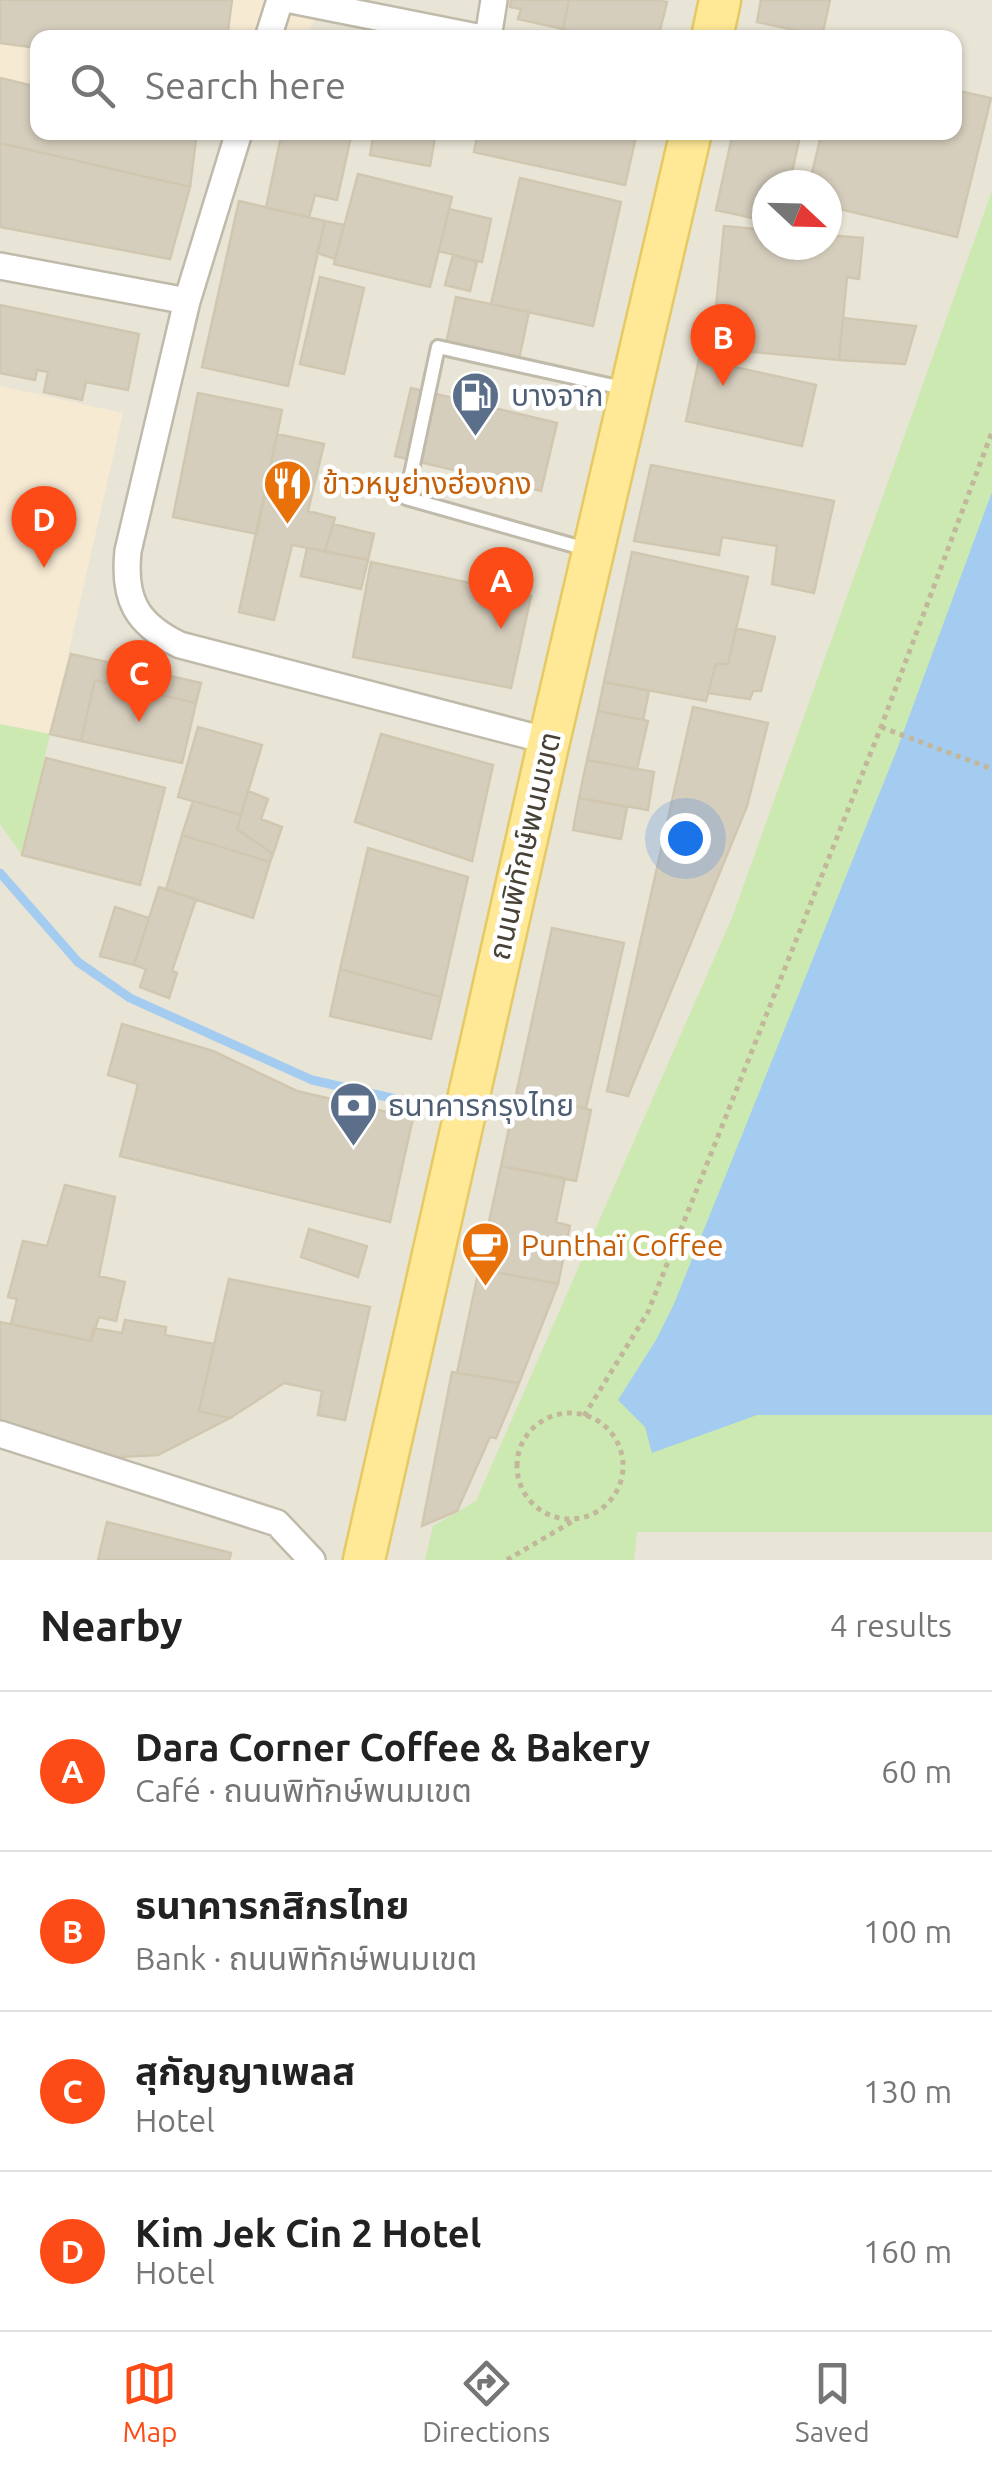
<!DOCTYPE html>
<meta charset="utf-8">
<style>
:root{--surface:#fff;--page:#f6f6f6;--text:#222;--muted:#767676;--line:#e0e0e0;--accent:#fc4b17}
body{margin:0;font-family:Ubuntu,"Noto Sans Thai",sans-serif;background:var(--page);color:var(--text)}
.compass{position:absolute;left:752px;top:170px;width:90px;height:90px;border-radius:50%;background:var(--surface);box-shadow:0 2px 8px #0004;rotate:112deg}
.you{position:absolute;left:685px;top:838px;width:35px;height:35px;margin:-25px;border:8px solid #fff;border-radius:50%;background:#1a73e8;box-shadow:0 0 0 15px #1a73e833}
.badge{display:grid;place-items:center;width:65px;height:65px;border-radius:50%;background:var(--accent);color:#fff;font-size:32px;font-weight:700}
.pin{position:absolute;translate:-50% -82px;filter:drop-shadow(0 2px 5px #0008)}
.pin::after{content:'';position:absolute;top:52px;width:35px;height:30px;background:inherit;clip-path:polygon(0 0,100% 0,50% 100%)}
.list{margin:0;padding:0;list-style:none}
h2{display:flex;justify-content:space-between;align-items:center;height:130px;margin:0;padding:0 40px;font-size:42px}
h2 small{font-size:32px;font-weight:400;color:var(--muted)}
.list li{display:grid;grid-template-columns:65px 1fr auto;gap:30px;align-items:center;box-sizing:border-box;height:160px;padding:0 40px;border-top:2px solid var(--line)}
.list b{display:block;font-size:38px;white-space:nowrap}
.list p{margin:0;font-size:32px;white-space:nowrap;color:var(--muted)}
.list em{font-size:32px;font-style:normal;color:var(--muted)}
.icon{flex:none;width:55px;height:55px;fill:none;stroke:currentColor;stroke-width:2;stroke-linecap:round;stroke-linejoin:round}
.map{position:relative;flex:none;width:992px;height:1560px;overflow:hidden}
.search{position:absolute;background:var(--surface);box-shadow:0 2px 8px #0004;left:30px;right:30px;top:30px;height:110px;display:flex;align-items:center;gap:25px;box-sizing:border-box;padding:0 35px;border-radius:20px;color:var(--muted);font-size:38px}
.sheet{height:770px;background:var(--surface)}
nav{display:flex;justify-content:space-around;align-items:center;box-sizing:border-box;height:140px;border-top:2px solid var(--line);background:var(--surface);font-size:28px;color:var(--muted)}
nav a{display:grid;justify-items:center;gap:5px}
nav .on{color:var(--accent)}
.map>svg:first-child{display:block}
.residential{fill:#e8e4d6;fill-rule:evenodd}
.commercial{fill:#f6ead3}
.green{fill:#cbe9b0}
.water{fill:#a4ccf1}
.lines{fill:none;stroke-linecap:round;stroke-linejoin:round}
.stream{stroke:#a4ccf1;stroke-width:9}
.building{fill:#d6cebd;stroke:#d1c7b0;stroke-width:2.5}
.service-casing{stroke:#c0baaa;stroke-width:18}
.minor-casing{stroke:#c0baaa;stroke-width:30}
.primary-casing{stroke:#e5c965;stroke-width:45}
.path{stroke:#c2b79b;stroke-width:5;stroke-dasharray:5 5;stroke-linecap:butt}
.service{stroke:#fff;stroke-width:12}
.minor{stroke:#fff;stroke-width:25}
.primary{stroke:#ffe996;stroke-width:40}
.labels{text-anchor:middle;stroke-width:9;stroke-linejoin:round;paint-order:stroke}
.service-label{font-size:30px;fill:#4e5e75;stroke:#fff;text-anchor:start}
.food-label{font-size:30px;fill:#c56008;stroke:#fff;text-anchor:start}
.street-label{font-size:30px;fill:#484236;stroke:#fff}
</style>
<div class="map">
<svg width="992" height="1560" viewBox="0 0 992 1560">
<rect width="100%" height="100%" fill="#f4f1e8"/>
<path class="residential" d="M0 0H992V1560H0ZM38 38H954V132H38ZM767 185H827V245H767Z"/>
<path class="commercial" d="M0 0H323L307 37 38 38 37 87 0 78Z
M0 386 123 413 50 734 0 724Z"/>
<path class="green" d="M992 191V1532H637L634 1560H425L433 1526 476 1501 732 918Z
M0 724 50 734 22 855 0 824Z"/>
<path class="water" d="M992 492V1415H757L652 1453 645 1427 618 1400 656 1340 674 1304 896 752Z"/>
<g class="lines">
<path class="stream" d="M0 873 78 962 130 998 312 1080 418 1104"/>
</g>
<path class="building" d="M0 0H232L227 38H38V48L0 43Z
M511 0H569L563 29 518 19 521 9 510 7Z
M569 0H656L667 2 658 38H602L563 29Z
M761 0H830L822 36 757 22Z
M0 78 38 87V132H197L190 187 0 143Z
M954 90 991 98 957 237 827 206V185H809L822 132H954Z
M282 132H352L337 200 315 195 309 217 266 208Z
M374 132H436L430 166 370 155Z
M478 132H637L625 185 474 152Z
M733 132H801L789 185H767V221L716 210Z
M0 143 190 187 170 259 0 227Z
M358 174 452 197 430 287 334 264Z
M520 178 621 202 593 326 491 304Z
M239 201 325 221 288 386 202 367Z
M449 209 491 219 482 262 439 251Z
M325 221 344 225 335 259 317 253Z
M724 226 767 230V245H827V235L863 238 859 279 847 277 839 360 712 348Z
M453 255 477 262 470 291 445 285Z
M320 277 364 288 344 374 300 364Z
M456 297 529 312 519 359 446 344Z
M0 305 139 334 128 390 86 382 82 400 44 392 48 372 37 370 35 380 0 373Z
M843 318 916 326 905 364 839 360Z
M699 359 816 385 802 446 686 421Z
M411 388 557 423 541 491 395 456Z
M198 393 282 410 257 534 173 517Z
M277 434 324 444 308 511 335 518 325 551 292 545 274 620 239 612Z
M651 465 834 501 814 593 772 584 777 546 722 537 719 555 634 541Z
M333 524 374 534 368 560 325 551Z
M307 548 368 560 361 589 301 576Z
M632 552 748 577 728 664H716L706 701 604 682Z
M371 562 531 596 511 688 353 657Z
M736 628 775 637 761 691H753L750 699 708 693 716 664H728Z
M71 654 201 683 196 703 95 680 81 741 50 734Z
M95 680 196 703 182 763 81 741Z
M604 682 649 691 643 720 598 711Z
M693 707 768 723 747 806 628 1096 607 1091Z
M598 711 648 721 637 769 587 760Z
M198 727 262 745 241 815 178 797Z
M381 734 493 765 472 861 355 822Z
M46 758 165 788 140 885 22 855Z
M587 760 654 772 648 810 579 798Z
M248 791 268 799 261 819 282 827 273 854 237 829Z
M579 798 627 807 621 839 573 830Z
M193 801 241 815 237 829 273 854 270 862 182 835Z
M182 835 270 862 253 918 166 890Z
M368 848 468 877 441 997 340 969Z
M159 887 196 899 172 971 177 973 169 998 140 987 146 969 134 965Z
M115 907 149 918 134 965 100 956Z
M552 928 624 943 586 1108 516 1095Z
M340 969 441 997 431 1039 330 1016Z
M122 1024 213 1051 297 1091 413 1118 390 1222 120 1156 138 1084 108 1075Z
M516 1095 591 1110 576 1181 501 1166Z
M501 1166 565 1178 556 1222 570 1226 558 1284 479 1269Z
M65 1185 115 1197 99 1276 125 1282 116 1321 99 1317 91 1341 11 1324 17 1299 8 1297 23 1241 47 1246Z
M309 1229 367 1246 358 1277 301 1257Z
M479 1269 558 1284 519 1383 457 1373Z
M229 1279 370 1307 345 1420 318 1415 322 1391 284 1383 230 1418 199 1411Z
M125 1320 166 1327 165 1335 214 1344 199 1411 230 1418 158 1455 100 1458 0 1422V1322L91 1341 93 1328 122 1333Z
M452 1372 519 1383 496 1438 490 1437 457 1511 422 1526Z
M107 1522 231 1553 229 1560H98Z"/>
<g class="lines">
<defs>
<path id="service" d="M586 549 406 498 438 347 627 389"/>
<path id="minor" d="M291 0 482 38
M268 38 280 0
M488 38 494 0
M239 132 187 301 128 551C123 599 136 624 180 645L549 741
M0 266 187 301
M0 1434 277 1523 312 1560"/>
<path id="primary" d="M712 38 720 0
M364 1560 549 741 691 132"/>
</defs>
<use href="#service" class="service-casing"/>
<use href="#minor" class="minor-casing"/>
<use href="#primary" class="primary-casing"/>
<path class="path" d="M881 727 992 769
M517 1466a53 53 0 1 1 106 0a53 53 0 1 1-106 0Z
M584 1416 648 1312 881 727 992 432
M507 1560 573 1521"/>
<use href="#service" class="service"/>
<use href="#minor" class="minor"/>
<use href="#primary" class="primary"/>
</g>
<defs>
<symbol id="fuel-pin" viewBox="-11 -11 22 30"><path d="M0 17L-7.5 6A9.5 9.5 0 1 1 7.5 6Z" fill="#5c6f8a" stroke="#fff"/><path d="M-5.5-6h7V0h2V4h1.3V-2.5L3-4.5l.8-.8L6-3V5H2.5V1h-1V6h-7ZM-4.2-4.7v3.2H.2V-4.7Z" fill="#fff"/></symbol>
<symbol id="restaurant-pin" viewBox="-11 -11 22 30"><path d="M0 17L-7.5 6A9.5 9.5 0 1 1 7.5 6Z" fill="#e8710a" stroke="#fff"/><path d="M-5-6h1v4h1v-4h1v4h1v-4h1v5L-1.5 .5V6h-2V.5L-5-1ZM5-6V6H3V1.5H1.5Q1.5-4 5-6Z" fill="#fff"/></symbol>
<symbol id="bank-pin" viewBox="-11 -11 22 30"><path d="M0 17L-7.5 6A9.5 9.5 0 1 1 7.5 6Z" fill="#5c6f8a" stroke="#fff"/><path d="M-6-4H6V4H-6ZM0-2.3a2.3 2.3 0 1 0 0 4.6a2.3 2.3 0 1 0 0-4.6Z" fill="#fff"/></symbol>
<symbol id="cafe-pin" viewBox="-11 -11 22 30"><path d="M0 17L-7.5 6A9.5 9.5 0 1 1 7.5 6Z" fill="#e8710a" stroke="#fff"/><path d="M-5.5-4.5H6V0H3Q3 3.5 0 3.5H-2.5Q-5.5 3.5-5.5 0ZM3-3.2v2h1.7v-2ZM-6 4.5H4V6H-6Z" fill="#fff"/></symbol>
</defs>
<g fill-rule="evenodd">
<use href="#fuel-pin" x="448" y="368" width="55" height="75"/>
<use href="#restaurant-pin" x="260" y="456" width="55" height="75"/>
<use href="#bank-pin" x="326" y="1078" width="55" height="75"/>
<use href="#cafe-pin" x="458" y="1218" width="55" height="75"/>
</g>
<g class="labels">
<g class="service-label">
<text x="511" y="406">บางจาก</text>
<text x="388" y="1116">ธนาคารกรุงไทย</text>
</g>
<g class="food-label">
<text x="322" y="494">ข้าวหมูย่างฮ่องกง</text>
<text x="521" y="1256">Punthaï Coffee</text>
</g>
<g class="street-label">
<text transform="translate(525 846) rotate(-77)" y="10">ถนนพิทักษ์พนมเขต</text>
</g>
</g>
</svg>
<svg class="compass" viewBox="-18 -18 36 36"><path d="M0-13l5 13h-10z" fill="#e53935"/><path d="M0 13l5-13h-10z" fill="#767676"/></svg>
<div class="you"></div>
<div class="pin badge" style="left:501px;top:629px">A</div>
<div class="pin badge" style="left:723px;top:386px">B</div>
<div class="pin badge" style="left:139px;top:722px">C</div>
<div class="pin badge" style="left:44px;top:568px">D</div>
<div class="search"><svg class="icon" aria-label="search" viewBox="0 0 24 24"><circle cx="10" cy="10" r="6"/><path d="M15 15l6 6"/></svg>Search here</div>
</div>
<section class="sheet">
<h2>Nearby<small>4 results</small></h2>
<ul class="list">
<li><span class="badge">A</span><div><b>Dara Corner Coffee &amp; Bakery</b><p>Café · ถนนพิทักษ์พนมเขต</p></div><em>60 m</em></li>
<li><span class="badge">B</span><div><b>ธนาคารกสิกรไทย</b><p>Bank · ถนนพิทักษ์พนมเขต</p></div><em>100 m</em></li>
<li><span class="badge">C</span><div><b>สุกัญญาเพลส</b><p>Hotel</p></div><em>130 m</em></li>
<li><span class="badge">D</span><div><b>Kim Jek Cin 2 Hotel</b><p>Hotel</p></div><em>160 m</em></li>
</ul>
</section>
<nav>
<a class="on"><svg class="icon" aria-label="map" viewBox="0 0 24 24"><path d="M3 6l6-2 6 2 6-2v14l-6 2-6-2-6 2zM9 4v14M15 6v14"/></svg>Map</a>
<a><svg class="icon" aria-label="directions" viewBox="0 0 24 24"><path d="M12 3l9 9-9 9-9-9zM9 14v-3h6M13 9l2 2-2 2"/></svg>Directions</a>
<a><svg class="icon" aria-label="saved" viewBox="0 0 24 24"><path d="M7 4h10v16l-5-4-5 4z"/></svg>Saved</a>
</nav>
